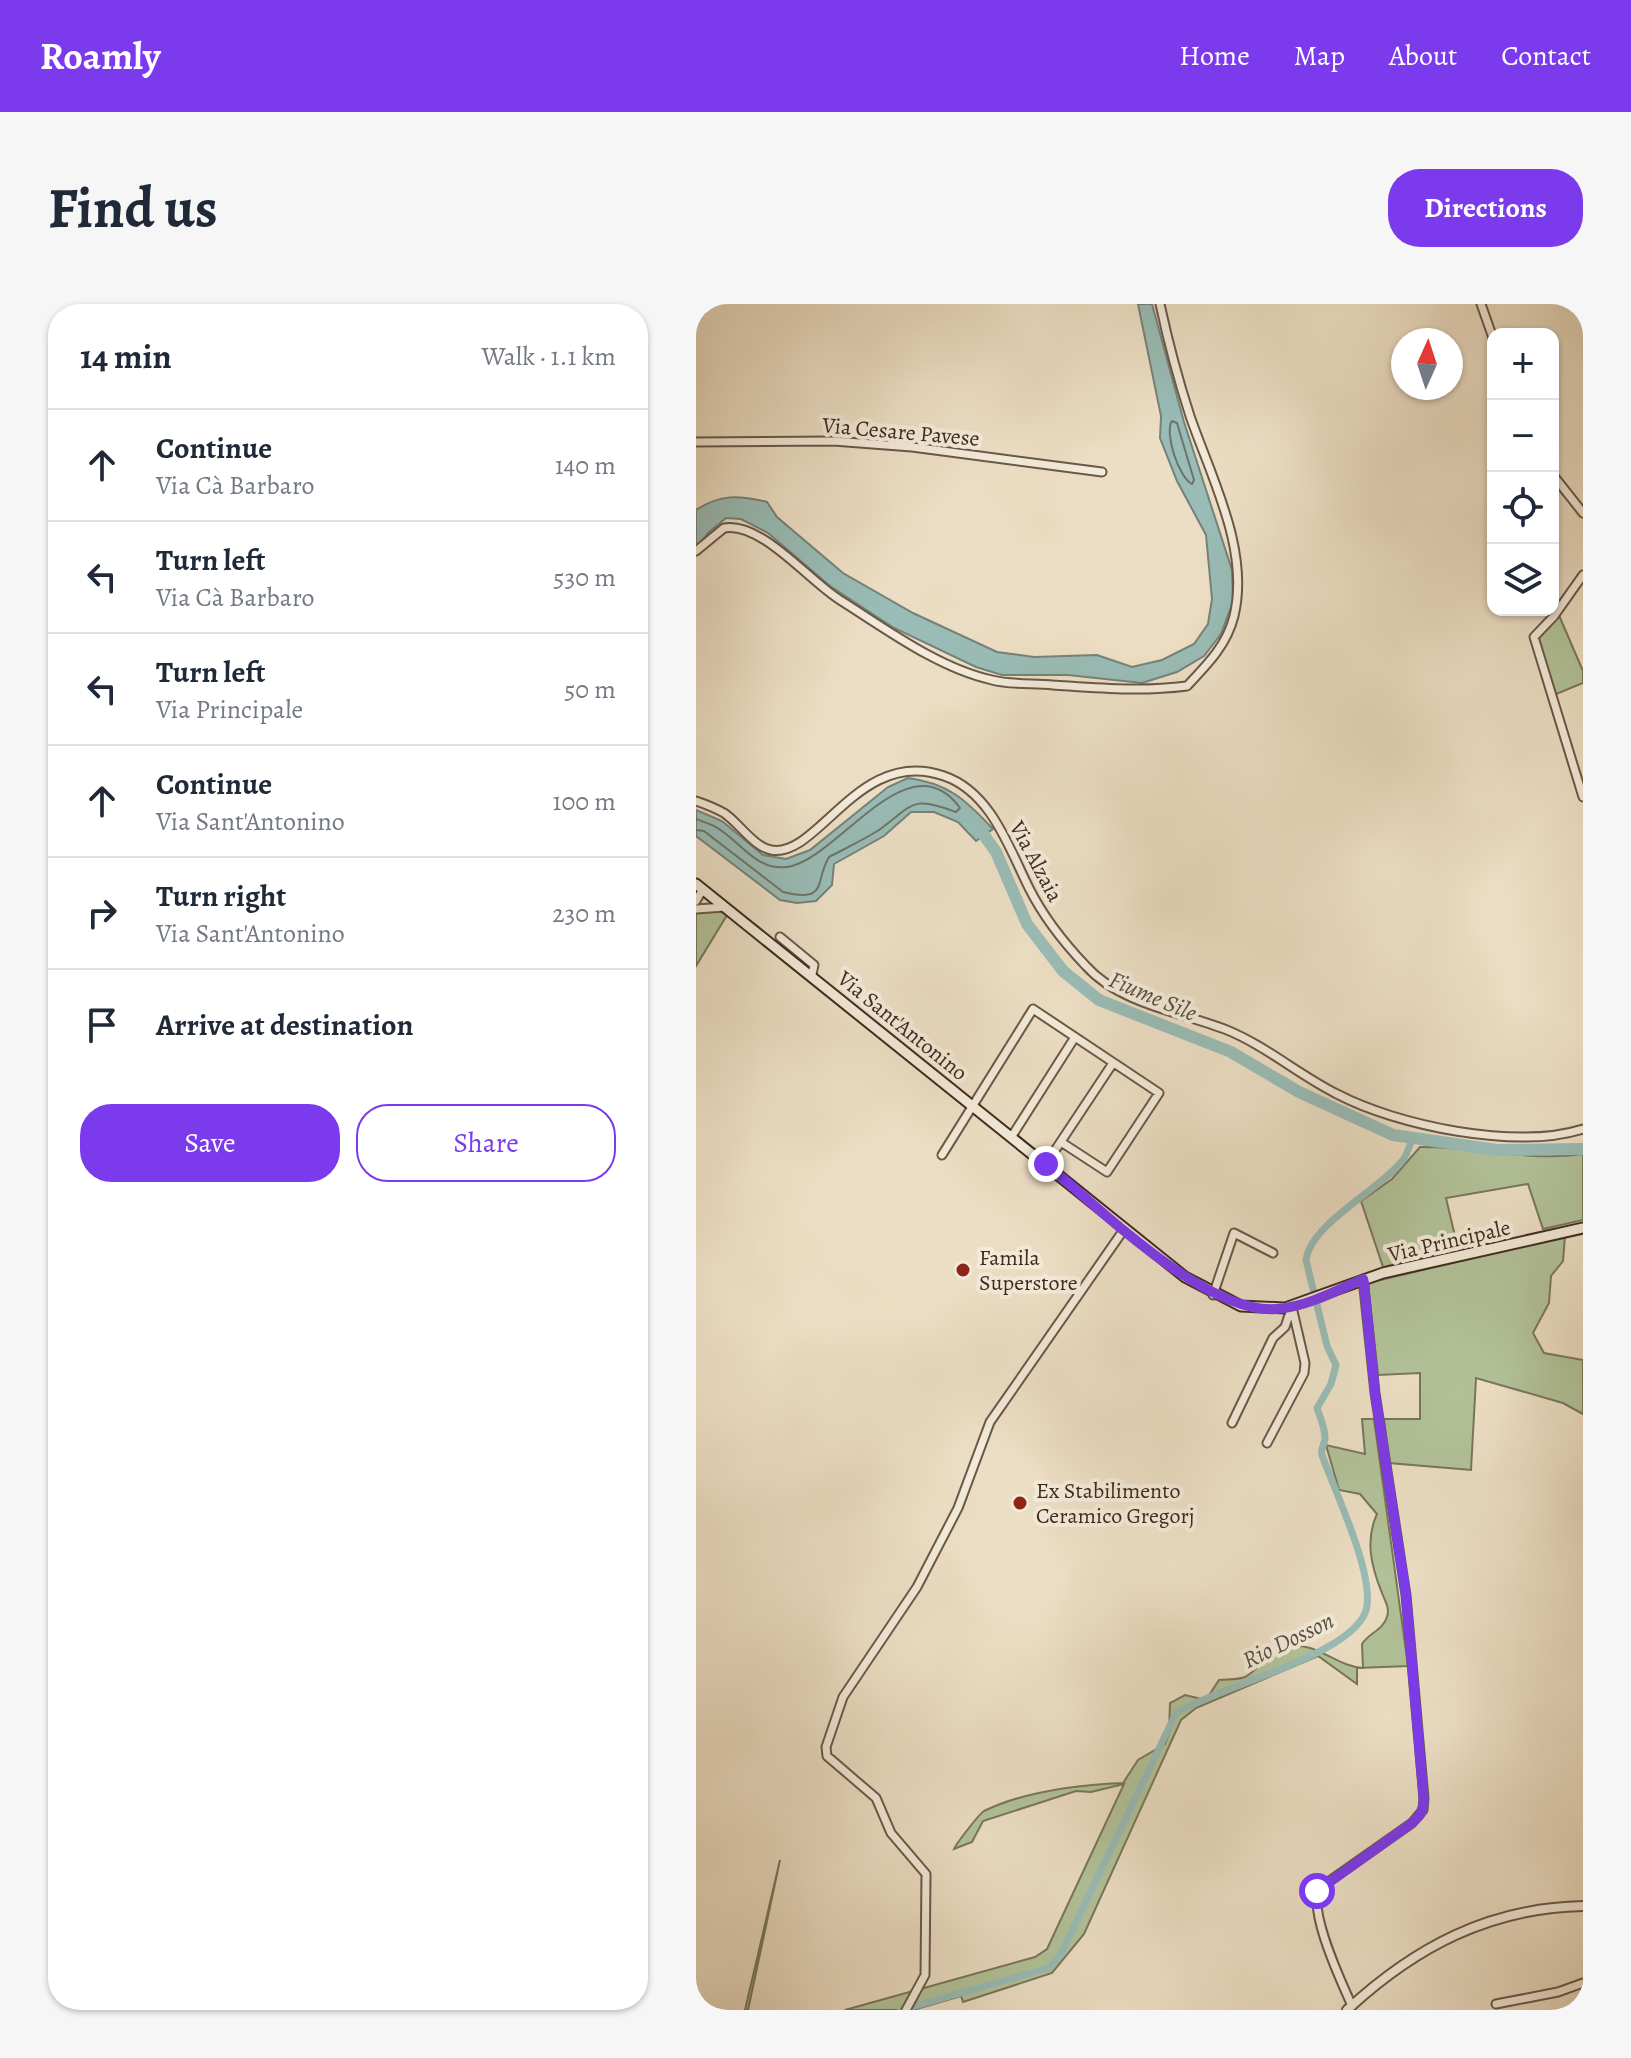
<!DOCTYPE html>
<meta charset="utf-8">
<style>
:root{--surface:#fff;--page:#f6f6f7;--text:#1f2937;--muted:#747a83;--line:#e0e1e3;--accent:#7c3aed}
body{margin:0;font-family:Alegreya,serif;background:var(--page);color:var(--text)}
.controls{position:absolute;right:24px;top:24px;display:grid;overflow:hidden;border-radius:16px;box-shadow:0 2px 6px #0004}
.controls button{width:72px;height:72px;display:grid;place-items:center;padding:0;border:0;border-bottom:2px solid var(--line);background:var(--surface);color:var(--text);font:40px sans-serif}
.compass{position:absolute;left:695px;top:24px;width:72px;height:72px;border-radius:50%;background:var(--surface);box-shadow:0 2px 6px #0004;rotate:3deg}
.stop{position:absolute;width:24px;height:24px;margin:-18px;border:6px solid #7c3aed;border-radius:50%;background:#fff}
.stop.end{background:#7c3aed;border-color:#fff;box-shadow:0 2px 8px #0008}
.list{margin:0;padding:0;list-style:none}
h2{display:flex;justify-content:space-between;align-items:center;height:104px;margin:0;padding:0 32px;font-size:34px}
h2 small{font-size:26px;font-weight:400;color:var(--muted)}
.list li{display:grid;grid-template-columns:52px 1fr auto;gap:24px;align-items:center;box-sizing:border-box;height:112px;padding:0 32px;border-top:2px solid var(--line)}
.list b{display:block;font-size:30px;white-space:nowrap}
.list p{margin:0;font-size:26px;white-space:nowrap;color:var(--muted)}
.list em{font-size:26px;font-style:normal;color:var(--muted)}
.actions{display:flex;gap:16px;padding:24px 32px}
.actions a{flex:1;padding:18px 0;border:2px solid var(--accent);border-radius:32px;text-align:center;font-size:28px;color:var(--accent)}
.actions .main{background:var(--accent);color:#fff}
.icon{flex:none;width:44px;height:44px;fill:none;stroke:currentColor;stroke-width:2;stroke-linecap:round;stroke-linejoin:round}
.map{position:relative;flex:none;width:887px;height:1706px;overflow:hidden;border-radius:32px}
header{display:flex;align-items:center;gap:48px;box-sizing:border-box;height:112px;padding:0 40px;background:var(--accent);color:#fff}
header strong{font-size:38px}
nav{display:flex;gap:44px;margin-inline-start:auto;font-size:28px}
.intro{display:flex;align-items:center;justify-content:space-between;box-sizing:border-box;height:192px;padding:0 48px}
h1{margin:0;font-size:56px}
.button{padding:20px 36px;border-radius:32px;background:var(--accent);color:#fff;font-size:28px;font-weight:700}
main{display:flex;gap:48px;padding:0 48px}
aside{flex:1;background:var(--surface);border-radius:32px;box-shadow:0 2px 6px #0004}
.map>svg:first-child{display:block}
.green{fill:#b2c299;stroke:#78765c;stroke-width:2}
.water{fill:#99bcb6;stroke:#758279;stroke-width:2}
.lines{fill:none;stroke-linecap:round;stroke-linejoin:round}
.shore{stroke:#6c746a;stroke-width:2}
.canal{stroke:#99bcb6;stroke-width:7}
.river{stroke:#99bcb6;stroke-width:12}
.minor-casing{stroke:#6a5848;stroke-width:11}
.tertiary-casing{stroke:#6a5848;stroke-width:12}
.secondary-casing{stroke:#3e2b1e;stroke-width:13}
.minor{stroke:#f3ead9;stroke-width:7}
.tertiary{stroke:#f3ead9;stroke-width:8}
.secondary{stroke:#f3ead9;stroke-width:9}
.route{stroke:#7c3aed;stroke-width:10}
.poi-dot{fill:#8f2418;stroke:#f3ead9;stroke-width:3}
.labels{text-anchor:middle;stroke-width:8;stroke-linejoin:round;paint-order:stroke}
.street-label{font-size:22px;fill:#3e2b1e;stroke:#f3ead9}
.poi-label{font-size:22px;fill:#3e2b1e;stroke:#f3ead9;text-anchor:start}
.water-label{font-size:24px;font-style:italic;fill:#554f44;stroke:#f3ead9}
</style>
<header>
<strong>Roamly</strong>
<nav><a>Home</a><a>Map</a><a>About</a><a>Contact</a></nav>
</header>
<div class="intro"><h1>Find us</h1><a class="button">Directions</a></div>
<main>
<aside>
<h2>14 min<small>Walk · 1.1 km</small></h2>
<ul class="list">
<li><svg class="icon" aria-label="ahead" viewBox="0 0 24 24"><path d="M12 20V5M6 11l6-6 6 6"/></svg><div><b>Continue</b><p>Via Cà Barbaro</p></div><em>140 m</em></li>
<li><svg class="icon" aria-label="left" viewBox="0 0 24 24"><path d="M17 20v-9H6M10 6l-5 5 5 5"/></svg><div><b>Turn left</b><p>Via Cà Barbaro</p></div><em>530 m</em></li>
<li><svg class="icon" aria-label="left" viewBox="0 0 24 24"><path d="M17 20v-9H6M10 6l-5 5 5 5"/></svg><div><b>Turn left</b><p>Via Principale</p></div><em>50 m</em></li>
<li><svg class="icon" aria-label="ahead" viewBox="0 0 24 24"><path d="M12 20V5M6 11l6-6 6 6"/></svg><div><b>Continue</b><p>Via Sant'Antonino</p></div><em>100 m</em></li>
<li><svg class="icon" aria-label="right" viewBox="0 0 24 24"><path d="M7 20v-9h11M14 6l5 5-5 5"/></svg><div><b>Turn right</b><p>Via Sant'Antonino</p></div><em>230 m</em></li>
<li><svg class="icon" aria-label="arrive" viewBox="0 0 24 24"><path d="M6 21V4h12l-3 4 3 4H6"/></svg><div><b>Arrive at destination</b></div></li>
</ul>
<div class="actions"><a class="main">Save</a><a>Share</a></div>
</aside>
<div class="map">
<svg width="887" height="1706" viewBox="0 0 887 1706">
<rect width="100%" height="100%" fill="#ecdec4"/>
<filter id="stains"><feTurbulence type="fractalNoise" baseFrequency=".0025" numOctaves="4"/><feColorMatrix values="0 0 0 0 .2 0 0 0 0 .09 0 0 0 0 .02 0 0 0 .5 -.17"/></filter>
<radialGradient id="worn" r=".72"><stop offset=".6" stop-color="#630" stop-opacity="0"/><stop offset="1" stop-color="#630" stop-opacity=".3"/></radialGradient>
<path class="green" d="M862 309 887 367V379L858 391 839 330Z
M21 605 31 611 0 662V607Z
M724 843C780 842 831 858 887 850V916L847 925 832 880 750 894 762 945 687 963 665 897 696 875Z
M869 932 867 957 855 972 853 999 837 1029 848 1049 887 1056V1110L867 1099 780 1074 775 1166 693 1159 688 1115H724V1069L682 1071 672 979Z
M666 1115H678L712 1362 661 1364V1380L622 1352 500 1404 485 1416 388 1630 356 1669 267 1698 265 1692 217 1706H149L339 1653 351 1645 428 1480 395 1488 380 1487 287 1517 276 1538 258 1545C260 1540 283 1510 288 1507 329 1487 382 1481 427 1479L442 1456 469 1440 473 1429 474 1399 489 1391 510 1396 523 1376C531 1375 542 1376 549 1373 563 1366 571 1347 589 1343 620 1336 638 1362 667 1364L666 1340C673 1329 687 1326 691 1313 694 1304 689 1297 686 1289 675 1262 669 1236 681 1210L664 1190 643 1186 630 1141 669 1150Z
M84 1556 52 1706H49Z"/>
<path class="water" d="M442 0H456L488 118 536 266 537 298 525 330 508 352 481 368 446 379 372 371H306L280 363 198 324 134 282 72 229 45 215 30 214 12 229 0 245V206C24 190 43 191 71 198L81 213 147 269 217 309 301 348 338 353 401 351 436 363 466 356 498 340 512 320 516 295 510 231 481 177 464 134 465 112Z
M212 474C252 479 270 496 297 525L280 537 262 518 238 508H215L188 532 138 560 136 581 120 597 101 599 84 596 0 532V506L26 517 67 551 90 555 114 546 192 483Z"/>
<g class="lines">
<path class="shore" d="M476 117 481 119 498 176 496 180C483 174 468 129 476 117Z
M0 515C7 518 16 520 23 525 45 539 61 567 91 563 142 556 212 433 264 504L260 508C214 490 217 502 183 526 167 536 150 544 133 553 118 578 133 599 87 588L8 527 0 526"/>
<path class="canal" d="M205 1706 352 1664 364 1652 480 1409C520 1383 665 1350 671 1302 676 1264 639 1188 626 1151 624 1144 629 1140 629 1134 629 1124 624 1113 621 1104L635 1080 640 1061 631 1042 610 956C615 919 684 886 707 856 711 850 714 841 717 833"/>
<path class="river" d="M280 520 300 548 331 620 367 667 403 696 535 748 603 788 697 831 801 846 887 845"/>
<defs>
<path id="minor" d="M785 0 797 34
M0 138 137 137 216 143 406 168
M857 171 887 209
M0 247 28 224C65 217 113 277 144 296 190 325 242 364 296 376 315 381 337 379 357 381 403 384 444 388 491 382 511 361 531 341 538 312 554 246 515 173 494 112 482 75 472 37 464 0
M887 271 858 312 838 333 887 493
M0 497C9 500 19 504 28 509 42 518 58 543 75 546 122 555 163 442 248 472 295 488 313 544 333 584 347 612 369 640 390 662 424 700 485 708 531 726 570 742 603 771 641 790 702 822 820 846 887 825
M0 597 7 585
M0 605 29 603
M84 633 118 661 116 670
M316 832 379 733
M246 851 337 705 463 789 411 868 365 838
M350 860 417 759
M517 991 538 929 577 949
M536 1119 577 1034 589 1023 595 1005
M571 1139 608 1069 609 1059 596 1003
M800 1700 862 1688 887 1679
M656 1702C646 1679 609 1602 625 1583L716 1519 727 1506 728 1494 710 1291 679 1089 667 975
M210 1706 229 1671 230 1570 195 1529 180 1494 131 1452 130 1443 147 1393 221 1283 262 1204 294 1118 429 924"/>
<path id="tertiary" d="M651 1706C719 1643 793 1604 887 1602"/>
<path id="secondary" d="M0 580 489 973 545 1002 589 1004 687 969 887 924"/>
</defs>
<use href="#minor" class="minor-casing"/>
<use href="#tertiary" class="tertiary-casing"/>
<use href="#secondary" class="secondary-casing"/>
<use href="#minor" class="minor"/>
<use href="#tertiary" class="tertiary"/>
<use href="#secondary" class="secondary"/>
</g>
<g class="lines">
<path class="route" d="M350 860C405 905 509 1010 580 1005 610 1003 640 987 667 975L668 979 679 1089 710 1291 728 1499 724 1511 716 1519 621 1587"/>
</g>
<g class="poi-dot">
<circle cx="267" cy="966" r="8"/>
<circle cx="324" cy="1199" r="8"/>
</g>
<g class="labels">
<g class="street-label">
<text transform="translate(205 127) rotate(5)" y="8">Via Cesare Pavese</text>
<text transform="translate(341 557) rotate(62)" y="8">Via Alzaia</text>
<text transform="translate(207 721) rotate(39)" y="8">Via Sant'Antonino</text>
<text transform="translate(753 936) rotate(-13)" y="8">Via Principale</text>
</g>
<g class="poi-label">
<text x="283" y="961">Famila<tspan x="283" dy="25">Superstore</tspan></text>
<text x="340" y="1194">Ex Stabilimento<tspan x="340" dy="25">Ceramico Gregorj</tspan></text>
</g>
<g class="water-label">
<text transform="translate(457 692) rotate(23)" y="8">Fiume Sile</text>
<text transform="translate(592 1336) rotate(-26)" y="8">Rio Dosson</text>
</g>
</g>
<rect width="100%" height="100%" filter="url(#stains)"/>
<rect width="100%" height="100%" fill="url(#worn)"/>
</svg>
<div class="controls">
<button>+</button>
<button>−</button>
<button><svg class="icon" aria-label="locate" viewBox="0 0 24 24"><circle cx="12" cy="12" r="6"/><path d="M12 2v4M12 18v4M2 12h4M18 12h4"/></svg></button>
<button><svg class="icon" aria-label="layers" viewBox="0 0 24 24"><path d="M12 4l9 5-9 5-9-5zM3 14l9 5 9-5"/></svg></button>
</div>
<svg class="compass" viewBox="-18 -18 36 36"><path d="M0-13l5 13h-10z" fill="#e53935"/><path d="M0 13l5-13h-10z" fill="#747a83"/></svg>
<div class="stop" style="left:621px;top:1587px"></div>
<div class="stop end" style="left:350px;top:860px"></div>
</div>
</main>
